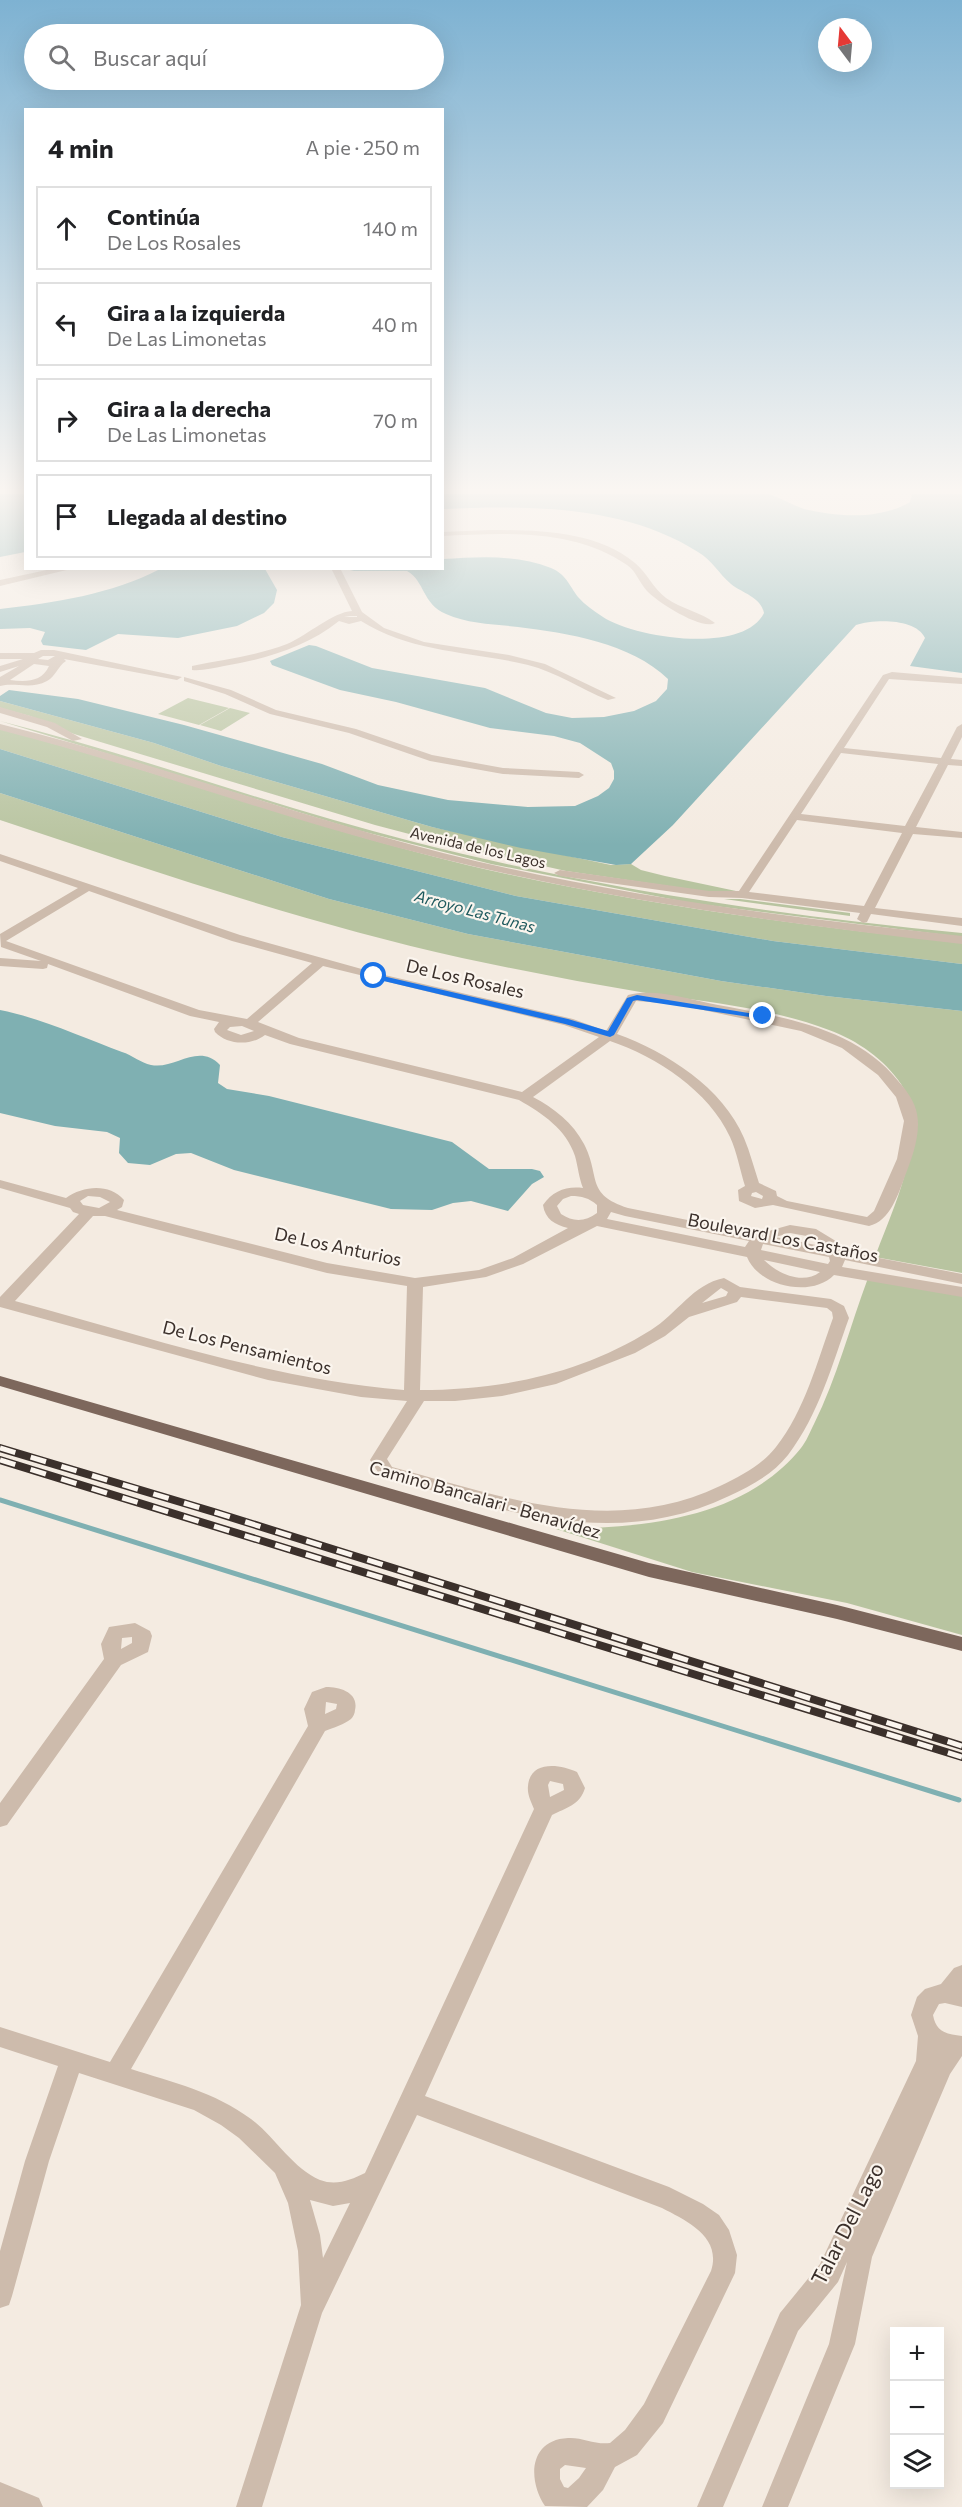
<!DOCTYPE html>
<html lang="es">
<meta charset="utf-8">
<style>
:root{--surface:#fff;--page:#f6f6f6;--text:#202124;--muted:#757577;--line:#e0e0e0}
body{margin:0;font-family:Commissioner,sans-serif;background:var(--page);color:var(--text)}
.controls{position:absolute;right:18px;bottom:18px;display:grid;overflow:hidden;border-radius:0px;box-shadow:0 6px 24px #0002}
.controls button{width:54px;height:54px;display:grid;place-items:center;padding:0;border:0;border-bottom:2px solid var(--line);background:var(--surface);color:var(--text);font:30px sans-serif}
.compass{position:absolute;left:818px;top:18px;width:54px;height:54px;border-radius:50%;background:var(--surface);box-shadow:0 6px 24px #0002;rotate:344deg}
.stop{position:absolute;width:18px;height:18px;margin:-14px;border:4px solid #1a73e8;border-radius:50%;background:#fff}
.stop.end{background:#1a73e8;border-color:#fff;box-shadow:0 2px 6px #0008}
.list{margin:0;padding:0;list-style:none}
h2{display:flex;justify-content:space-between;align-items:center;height:78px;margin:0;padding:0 24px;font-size:26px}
h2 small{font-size:20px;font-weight:400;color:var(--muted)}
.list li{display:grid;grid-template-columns:39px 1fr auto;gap:18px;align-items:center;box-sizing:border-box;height:84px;margin:0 12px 12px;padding:0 12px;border:2px solid var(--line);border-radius:0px}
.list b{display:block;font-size:22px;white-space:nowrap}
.list p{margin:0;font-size:20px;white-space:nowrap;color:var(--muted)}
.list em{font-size:20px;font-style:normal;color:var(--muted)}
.icon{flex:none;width:33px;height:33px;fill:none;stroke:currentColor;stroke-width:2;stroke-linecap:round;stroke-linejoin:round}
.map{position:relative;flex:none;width:962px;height:2507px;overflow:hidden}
.search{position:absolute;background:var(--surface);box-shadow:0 6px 24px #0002;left:24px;top:24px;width:420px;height:66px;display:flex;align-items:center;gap:15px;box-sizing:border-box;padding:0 21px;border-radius:33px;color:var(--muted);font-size:22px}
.panel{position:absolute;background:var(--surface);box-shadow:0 6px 24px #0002;left:24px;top:108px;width:420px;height:462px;border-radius:0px}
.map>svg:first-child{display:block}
.green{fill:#b8c4a0}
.water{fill:#7fb0b2}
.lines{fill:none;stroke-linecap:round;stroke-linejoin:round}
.stream{stroke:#7fb0b2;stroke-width:5}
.minor{fill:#cdbbac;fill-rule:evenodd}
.major{fill:#7d675c;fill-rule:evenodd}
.rail-casing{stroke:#3b302b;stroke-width:8}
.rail{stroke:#fbf5ee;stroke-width:5;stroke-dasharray:16;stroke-linecap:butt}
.route{fill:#1a73e8}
.labels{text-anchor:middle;stroke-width:4.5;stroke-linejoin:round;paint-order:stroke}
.far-street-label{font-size:15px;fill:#3b302b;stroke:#fbf5ee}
.far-water-label{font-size:16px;font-style:italic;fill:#1f5a5e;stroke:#fbf5ee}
.street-label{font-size:18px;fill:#3b302b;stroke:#fbf5ee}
.near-street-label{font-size:21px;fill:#3b302b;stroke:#fbf5ee}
</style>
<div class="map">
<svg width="962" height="2507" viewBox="0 0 962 2507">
<rect width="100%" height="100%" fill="#f4ebe1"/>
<path class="green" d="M188 698 229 708 199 725 158 714Z
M0 701 154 743 221 766 432 827 611 865 631 864 641 870 665 876 736 891 723 894 566 871 455 846 375 825 74 734 30 716 0 708Z
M230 708 250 713 221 731 200 725Z
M0 721C140 756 275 807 414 842 594 888 777 915 962 933V937L691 903 491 864 357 830Z
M0 729C157 770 309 827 467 865 630 903 796 925 962 943V964L773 941 516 896 282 837 0 749Z
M0 793 329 899 468 934 721 981 826 996 962 1011V1273L875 1257C892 1210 932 1130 901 1084 885 1060 857 1040 829 1030 771 1008 708 1002 646 993 585 983 523 971 462 958 305 923 153 871 0 820Z
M724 899H740L850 913V916Z
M868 1278 962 1294V1635L847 1603 692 1572 556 1529C641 1528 743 1520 801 1448 806 1442 810 1432 814 1424 837 1378 850 1326 868 1278Z"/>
<path class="water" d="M0 494H25V552L0 557Z
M443 494H769C781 498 792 505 804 509 837 517 880 520 910 502L912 494H962V673L910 666 925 638C916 618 874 619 856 625L673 825 631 864 616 865 521 848 432 827 221 766 154 743 0 701V696L9 690 78 699 184 725 322 764 378 785 448 800 528 807 575 806 598 796 609 788 614 779V771L611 763 580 743 554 736 490 728 396 702 340 690 272 665 270 661 309 645 316 646 372 668 485 688 546 713 572 718 604 717 634 711 656 701 667 689 668 679C631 643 567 633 518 627 494 624 468 624 446 614 422 604 425 581 407 571H354L346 569 442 568 443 559C479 557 516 554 551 568 566 574 569 585 578 597 585 605 594 611 603 617 635 638 743 655 764 613 761 597 742 593 731 584 719 574 712 560 698 552 625 505 526 505 443 509Z
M160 569H265L277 590 274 603 264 613 237 626 178 638 118 634 86 650 43 645 41 641 45 632 30 628 0 629V609C54 603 112 594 160 569Z
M0 749 282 837 516 896 773 941 962 964V1011L826 996 721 981 468 934 329 899 0 793Z
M0 1010C37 1017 85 1038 122 1052 132 1055 141 1063 151 1065 175 1070 198 1042 220 1065L218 1083 227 1089 269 1096 452 1142 489 1169H532L540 1171 544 1177 532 1184 508 1211 471 1201 453 1203 432 1210 391 1209 234 1170 191 1153 176 1154 150 1165 128 1163 119 1153 120 1138 107 1132 55 1126 0 1113Z"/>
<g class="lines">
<path class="stream" d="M0 1500 959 1800"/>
<path class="minor" d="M490 530C537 530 597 531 635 563 647 573 653 588 666 598 681 609 701 612 715 623 702 631 656 601 647 591 639 582 636 571 627 565 574 528 504 533 442 536V532Z
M56 568H75L0 586V580Z
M331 568H340L362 612 384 628 424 642 509 655 545 664 616 698 608 700C581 689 556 672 528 665 470 651 412 653 361 621L349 624 339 621C305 648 265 659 224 666 213 668 202 671 192 670V666C224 659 256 656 287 644 308 635 333 612 352 611ZM350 616H357V617H344Z
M41 650H54L182 677 177 680 64 659 66 661C58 666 56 676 47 681 31 690 15 682 0 686V677L19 666 0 672V666L23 659H0V653H34ZM43 656H55L48 660 38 659ZM34 664 49 666C42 682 26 682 10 680Z
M892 672 962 678V684L889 679 844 748 941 758 957 727 962 724V737L951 759 962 760V766L948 765 916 827 962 832V838L913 834 875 908 962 918V926L871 914 867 922 863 923 857 919 860 913 742 898 709 897 560 876 554 873 560 870 709 891H739L883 675ZM841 753 938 764 905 826 801 814ZM797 820 902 833 864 906 749 892Z
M184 677 231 690 276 710 356 729 432 755 503 768 579 772 584 775 579 778 503 774 430 761 349 733 270 714 225 694 184 681Z
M0 707 55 723 82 739 73 741 47 727 0 713Z
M0 724C149 761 294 815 443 853 613 896 788 917 962 936V944C788 924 614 901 443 859 293 823 149 768 0 730Z
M0 854 240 935 376 973 573 1019 606 1031 628 995C657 988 689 1000 718 1005 782 1017 856 1027 899 1082 907 1091 915 1102 917 1114 921 1134 912 1158 905 1176 898 1195 890 1221 869 1226L773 1205 755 1208 739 1201 738 1190 745 1186C740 1170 737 1152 730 1137 709 1091 657 1057 610 1041L533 1097C554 1108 573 1123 584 1144 601 1177 585 1194 628 1208L757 1234 790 1225 816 1229 839 1243 843 1251 962 1274V1284L845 1260 842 1267 962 1287V1297L834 1275C812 1298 759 1287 747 1257L597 1226 523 1264 486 1277 423 1287 420 1390C501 1390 581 1374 651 1330 677 1314 693 1284 724 1278L740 1287 831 1299 844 1306 849 1318C832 1365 819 1414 788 1455 773 1474 751 1486 729 1496 613 1552 496 1509 380 1475L370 1460 407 1401 361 1397 268 1380 0 1307V1297L79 1214 73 1212 70 1208 0 1188V1180L66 1198C83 1186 109 1183 124 1200L122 1207 117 1210 327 1263 415 1278 479 1270 513 1258 568 1228C555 1225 545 1219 543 1205 553 1191 566 1186 583 1188 579 1178 578 1167 575 1156 566 1129 543 1114 519 1100L290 1044 265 1035C251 1046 227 1045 215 1032L214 1029 219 1022 190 1016 48 964 47 968 43 969 0 966V958L41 961 1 947 0 934 78 888 0 861ZM89 891 232 941 312 963 247 1019 199 1010 6 941ZM323 966 564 1025 599 1037 522 1092 299 1038 258 1022ZM636 1001 675 1004 801 1031 842 1048 878 1075 896 1097 904 1121 897 1159 874 1211 867 1217 787 1201 777 1196 776 1191 759 1183C754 1168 750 1152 744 1138 723 1088 667 1052 617 1034ZM242 1026 254 1031 241 1035 227 1030 230 1027ZM756 1192 763 1196 762 1199 751 1196 752 1193ZM88 1196 100 1197 110 1202 99 1208 83 1205 80 1201ZM571 1196C582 1196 589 1198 597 1205V1213C585 1222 573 1222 561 1214L557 1206 563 1199ZM611 1212 625 1216 749 1241 745 1247 607 1219ZM93 1216H105L327 1273 407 1286 404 1390C271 1379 144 1336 15 1301ZM790 1233 812 1237 826 1247 775 1237ZM763 1244 829 1257 830 1261 828 1264 761 1250ZM764 1260 820 1272C803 1285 778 1274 764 1260ZM721 1288 728 1292 726 1296 702 1303ZM741 1297 827 1308 832 1312 833 1318C817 1362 805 1410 776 1447 762 1465 741 1476 720 1486 611 1538 501 1496 392 1467L387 1459 424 1401H455L502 1396 556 1384 635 1353 665 1336 689 1317 737 1302Z
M135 1623 150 1631 152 1636 148 1652 121 1665 7 1825 0 1827V1803L104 1659 101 1644 109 1627ZM132 1637V1643L121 1649 122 1638Z
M326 1687C341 1687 359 1693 355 1710 355 1713 353 1717 351 1719 345 1724 333 1728 325 1731L131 2069C172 2082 215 2092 251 2119 274 2136 293 2169 320 2180 336 2186 351 2180 365 2173L534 1809C531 1802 527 1794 528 1786 530 1760 560 1764 577 1772L585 1788C580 1805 566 1808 552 1815L425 2096 669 2187 703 2204 719 2215 729 2230 737 2255 735 2273 663 2423 637 2455 615 2467 603 2490 587 2507 545 2506C528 2481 528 2440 568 2438 582 2437 595 2445 610 2443L625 2430 644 2404 711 2271C722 2237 687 2221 662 2208L417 2115 322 2313 262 2507H236L301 2305 298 2251 288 2203 275 2173 239 2138 221 2125 194 2110 79 2073 49 2161 12 2296 9 2305 0 2308V2251L25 2161 58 2066 0 2047V2027L110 2062 308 1726 304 1709 312 1692ZM326 1702 337 1704 336 1709 325 1714ZM550 1781 563 1784 564 1790 550 1797 548 1785ZM310 2200 333 2206 350 2203 323 2258 320 2235ZM565 2465 586 2468 579 2478 568 2488 564 2487 560 2479V2469Z
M962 1965V2007L945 2003 939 2004 933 2015C936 2032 946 2034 962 2036V2056L950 2074 872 2257 855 2344 788 2507H762L829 2344 847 2262 838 2282 798 2331 723 2507H697L780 2313 820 2264 916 2061 918 2036 911 2015 917 1997 925 1989 941 1984 954 1968Z
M0 2482 39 2498 43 2507H0Z"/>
<path class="major" d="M0 1376 649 1563 837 1605 962 1637V1651L837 1619 649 1577 0 1386Z"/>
<defs>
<path id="rail" d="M0 1448 214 1512 962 1746
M0 1460 962 1757"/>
</defs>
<use href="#rail" class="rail-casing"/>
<use href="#rail" class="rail"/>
</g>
<linearGradient id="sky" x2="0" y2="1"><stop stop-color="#7eb2d2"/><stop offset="0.58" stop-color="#faf6f2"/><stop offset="1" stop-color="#faf6f2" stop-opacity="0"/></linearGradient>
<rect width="962" height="845" fill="url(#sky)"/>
<path class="route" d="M374 974 568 1019 608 1031 627 998 637 995 767 1016 763 1019 637 1000 633 1001 614 1035 610 1037 565 1024 371 978Z"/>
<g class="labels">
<g class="far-street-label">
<text transform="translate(478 848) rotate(13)" y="5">Avenida de los Lagos</text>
</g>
<g class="far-water-label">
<text transform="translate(475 911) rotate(15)" y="6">Arroyo Las Tunas</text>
</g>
<g class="street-label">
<text transform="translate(465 979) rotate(13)" y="6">De Los Rosales</text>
<text transform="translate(783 1238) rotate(11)" y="6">Boulevard Los Castaños</text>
<text transform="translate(338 1247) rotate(12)" y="6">De Los Anturios</text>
<text transform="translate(247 1348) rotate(14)" y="6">De Los Pensamientos</text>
<text transform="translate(485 1500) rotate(16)" y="6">Camino Bancalari - Benavídez</text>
</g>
<g class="near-street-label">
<text transform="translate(848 2224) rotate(-63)" y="7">Talar Del Lago</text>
</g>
</g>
</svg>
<div class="controls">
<button>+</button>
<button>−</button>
<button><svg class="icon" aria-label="layers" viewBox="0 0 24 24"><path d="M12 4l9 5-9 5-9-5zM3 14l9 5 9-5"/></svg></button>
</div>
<svg class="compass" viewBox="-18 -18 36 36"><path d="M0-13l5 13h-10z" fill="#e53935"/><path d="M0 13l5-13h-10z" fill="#757577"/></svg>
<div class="stop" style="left:374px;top:976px"></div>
<div class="stop end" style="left:763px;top:1016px"></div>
<div class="search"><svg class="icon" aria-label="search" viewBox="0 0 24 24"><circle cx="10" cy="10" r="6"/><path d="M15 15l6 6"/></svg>Buscar aquí</div>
<section class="panel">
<h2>4 min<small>A pie · 250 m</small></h2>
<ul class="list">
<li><svg class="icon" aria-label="ahead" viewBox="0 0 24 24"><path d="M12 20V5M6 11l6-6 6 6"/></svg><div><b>Continúa</b><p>De Los Rosales</p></div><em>140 m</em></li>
<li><svg class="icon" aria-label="left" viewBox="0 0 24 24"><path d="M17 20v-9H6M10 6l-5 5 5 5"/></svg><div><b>Gira a la izquierda</b><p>De Las Limonetas</p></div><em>40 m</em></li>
<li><svg class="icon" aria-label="right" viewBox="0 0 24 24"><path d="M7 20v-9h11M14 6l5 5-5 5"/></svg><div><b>Gira a la derecha</b><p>De Las Limonetas</p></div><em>70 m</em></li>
<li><svg class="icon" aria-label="arrive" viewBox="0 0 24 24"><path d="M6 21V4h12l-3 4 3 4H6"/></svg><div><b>Llegada al destino</b></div></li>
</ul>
</section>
</div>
